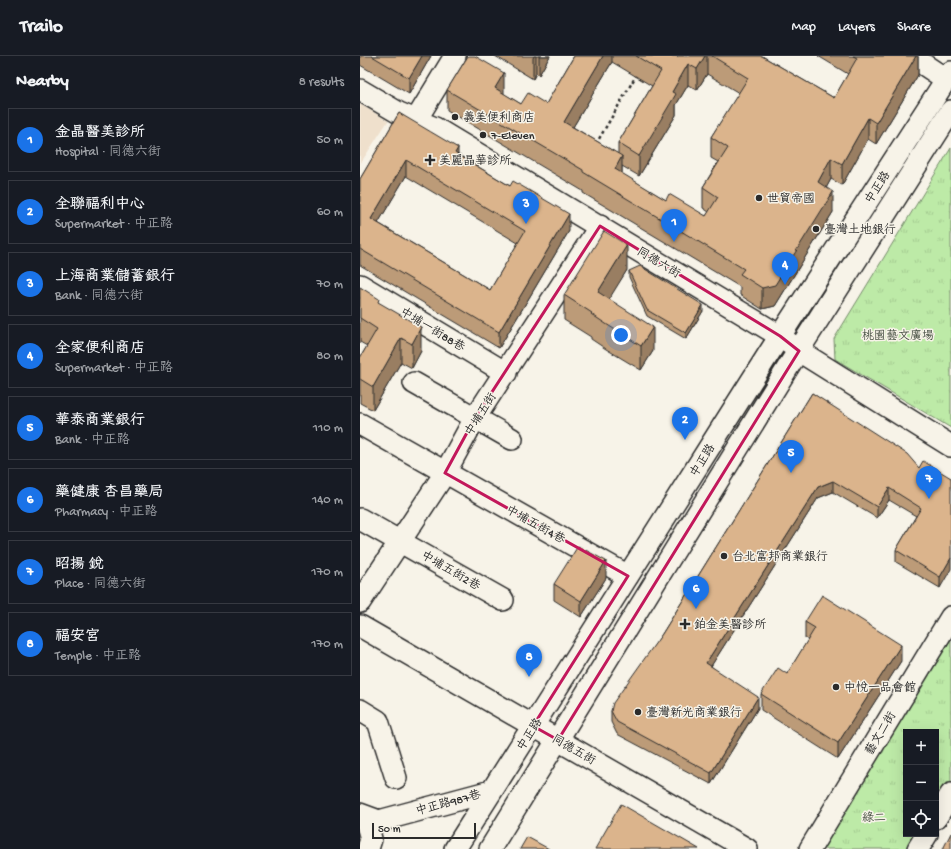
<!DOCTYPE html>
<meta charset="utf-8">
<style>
:root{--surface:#171b24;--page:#242831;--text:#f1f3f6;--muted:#9ea1a6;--line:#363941;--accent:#1a73e8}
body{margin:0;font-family:"Gochi Hand","LXGW WenKai TC",sans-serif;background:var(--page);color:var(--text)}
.controls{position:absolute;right:12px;bottom:12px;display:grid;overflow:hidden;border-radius:0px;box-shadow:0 4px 16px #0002}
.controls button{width:36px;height:36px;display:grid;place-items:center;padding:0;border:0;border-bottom:1px solid var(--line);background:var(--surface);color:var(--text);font:20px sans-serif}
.scale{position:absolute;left:12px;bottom:10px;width:104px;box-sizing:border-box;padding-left:4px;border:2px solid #2b2b2b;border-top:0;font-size:11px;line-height:14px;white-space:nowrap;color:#2b2b2b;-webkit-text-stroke:3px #f7f3e8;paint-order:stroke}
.you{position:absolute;left:261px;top:279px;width:14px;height:14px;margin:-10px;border:3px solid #fff;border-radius:50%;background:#1a73e8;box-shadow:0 0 0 6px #1a73e833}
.badge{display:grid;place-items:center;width:26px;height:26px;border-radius:50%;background:var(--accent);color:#fff;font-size:13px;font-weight:700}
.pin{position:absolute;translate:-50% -33px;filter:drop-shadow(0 1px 2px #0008)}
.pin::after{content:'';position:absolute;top:21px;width:14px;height:12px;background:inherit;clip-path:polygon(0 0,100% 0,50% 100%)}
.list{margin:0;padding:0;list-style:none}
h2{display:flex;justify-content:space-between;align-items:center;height:52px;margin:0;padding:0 16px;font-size:17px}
h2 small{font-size:13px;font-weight:400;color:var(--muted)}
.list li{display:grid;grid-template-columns:26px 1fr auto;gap:12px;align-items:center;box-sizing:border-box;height:64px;margin:0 8px 8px;padding:0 8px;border:1px solid var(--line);border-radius:0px}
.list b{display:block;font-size:15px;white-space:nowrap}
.list p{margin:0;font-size:13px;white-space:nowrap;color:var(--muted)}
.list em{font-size:13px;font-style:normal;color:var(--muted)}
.icon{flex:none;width:22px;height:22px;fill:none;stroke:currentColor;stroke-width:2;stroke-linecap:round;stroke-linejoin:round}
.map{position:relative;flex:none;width:591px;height:793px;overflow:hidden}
header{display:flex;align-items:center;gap:24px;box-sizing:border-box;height:56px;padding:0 20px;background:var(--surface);border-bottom:1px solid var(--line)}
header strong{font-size:19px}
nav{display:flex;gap:22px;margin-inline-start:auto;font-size:14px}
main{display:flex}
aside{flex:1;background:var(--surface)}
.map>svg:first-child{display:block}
.built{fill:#efe0cc}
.park{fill:url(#park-tufts);stroke:#748a69}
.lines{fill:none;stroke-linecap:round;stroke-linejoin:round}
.minor-casing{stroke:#2b2b2b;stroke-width:24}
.path{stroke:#2b2b2b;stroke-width:2.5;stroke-dasharray:3 3;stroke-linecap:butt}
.minor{stroke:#f7f3e8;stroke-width:21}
.wall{fill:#bc9b78;stroke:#2b2b2b;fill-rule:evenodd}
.shaded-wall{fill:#997e62;stroke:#2b2b2b}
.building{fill:#dbb48c;stroke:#2b2b2b;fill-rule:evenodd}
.marked{fill:none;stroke:#c2185b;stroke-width:3;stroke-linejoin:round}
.poi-dot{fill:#2b2b2b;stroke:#f7f3e8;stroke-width:1.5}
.labels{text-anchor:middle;stroke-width:3;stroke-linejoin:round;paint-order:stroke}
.poi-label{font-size:12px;fill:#2b2b2b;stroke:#f7f3e8;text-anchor:start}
.street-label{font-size:12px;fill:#2b2b2b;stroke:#f7f3e8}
.park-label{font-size:12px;fill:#485144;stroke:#f7f3e8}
</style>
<header>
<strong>Trailo</strong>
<nav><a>Map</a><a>Layers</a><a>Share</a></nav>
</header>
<main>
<aside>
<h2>Nearby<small>8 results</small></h2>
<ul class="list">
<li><span class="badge">1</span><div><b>金晶醫美診所</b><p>Hospital · 同德六街</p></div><em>50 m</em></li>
<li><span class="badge">2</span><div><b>全聯福利中心</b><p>Supermarket · 中正路</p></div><em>60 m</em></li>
<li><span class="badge">3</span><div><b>上海商業儲蓄銀行</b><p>Bank · 同德六街</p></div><em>70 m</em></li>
<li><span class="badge">4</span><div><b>全家便利商店</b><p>Supermarket · 中正路</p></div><em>80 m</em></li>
<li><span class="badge">5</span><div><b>華泰商業銀行</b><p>Bank · 中正路</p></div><em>110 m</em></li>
<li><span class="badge">6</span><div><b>藥健康 杏昌藥局</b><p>Pharmacy · 中正路</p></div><em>140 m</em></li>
<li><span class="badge">7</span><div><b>昭揚 銳</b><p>Place · 同德六街</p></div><em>170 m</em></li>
<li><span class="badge">8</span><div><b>福安宮</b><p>Temple · 中正路</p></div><em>170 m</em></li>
</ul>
</aside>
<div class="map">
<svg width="591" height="793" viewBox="0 0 591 793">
<defs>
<pattern id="park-tufts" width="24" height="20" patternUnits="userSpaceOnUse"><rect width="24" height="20" fill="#bdeaa7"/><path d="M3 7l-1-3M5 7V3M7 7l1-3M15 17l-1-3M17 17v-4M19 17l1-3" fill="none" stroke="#a3c990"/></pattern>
</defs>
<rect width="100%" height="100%" fill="#f7f3e8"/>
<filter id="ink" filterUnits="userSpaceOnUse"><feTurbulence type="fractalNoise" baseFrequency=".025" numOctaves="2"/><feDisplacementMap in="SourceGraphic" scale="8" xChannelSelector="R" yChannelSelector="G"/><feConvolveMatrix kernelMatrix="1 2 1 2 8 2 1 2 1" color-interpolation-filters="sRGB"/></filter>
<g filter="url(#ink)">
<path class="built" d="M0 48 28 65 0 108Z"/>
<path class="park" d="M591 92V372L475 303 474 283Z
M591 572V730L576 754V676H546V778H561L552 793H457Z"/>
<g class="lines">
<defs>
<path id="minor" d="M551 0 587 24
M0 34 39 57 75 72 420 280 439 295 591 390
M56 64 95 0
M0 229 146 317
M54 327 152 383
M0 368 268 520
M0 463 143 544
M0 546 85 417 115 362 240 170
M0 570 387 793
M0 654 18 665 36 722
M0 758 19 765 131 735
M5 761 11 783 8 793
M576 762 591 738
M95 793 411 294 591 16
M130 793 430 308 591 55
M450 793 591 561
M558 793 567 778"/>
</defs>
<use href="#minor" class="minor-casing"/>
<path class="path" d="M236 88 277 18"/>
<use href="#minor" class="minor"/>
</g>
<path class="wall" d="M0 0H71L49 38 0 9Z
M135 0H190L179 19 176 17 173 23Z
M214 0H316L317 1 318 0H402L474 42 488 18 458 0H558V19L516 88 508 83 482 129 471 123 466 132 473 156 415 250 402 253 380 239V231L223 137V135L87 54V34L144 38 161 48H186ZM252 6 292 30 258 87V98L213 71ZM347 18 379 37 351 81V102L358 106 343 131V152L349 156 346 160 306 144 262 118V110L279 120 316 59V49L328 29 337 34Z
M39 57 98 99 209 175 139 292 0 209V123ZM46 120 158 187 130 234 18 167Z
M267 214 248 243 293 295 281 314 246 293 231 283V281L204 264V239Z
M269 215 343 255 326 283 287 260 269 221Z
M0 231 19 247 61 295 52 312 41 306 13 354 0 347V302L7 290 0 286Z
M452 337 559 412 591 422 580 532 536 506V494L556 460 529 444 517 462 473 436 458 442 351 610 398 652 351 728 257 678 251 666V655L302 578Z
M246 522 221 561 194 544V528Z
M445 566 541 605 478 703 401 654V638L427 618 448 584 445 582Z"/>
<path class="shaded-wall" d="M62 0H71L49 38V22Z
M174 0H176V17L173 23V2Z
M179 0H190L179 19Z
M243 0H252V6L204 86V66Z
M345 0H347V18L337 34V13Z
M556 0H558V19L516 88V67Z
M328 8V29L316 49V59L279 120V100L312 36Z
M144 17V38L135 32Z
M508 62V83L482 129V108Z
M98 92V108L95 97Z
M262 100V121L255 113Z
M471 102V123L458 147V126Z
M46 104V120L11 179V163Z
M473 136V156L415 250 402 253V232Z
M209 158V175L139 292V276Z
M267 189V214L238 261V236Z
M343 249V255L326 283V277Z
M61 271V295L52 312V288Z
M293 271V295L281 314V290Z
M41 282V306L13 354V331Z
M473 425V436L458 442 346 618V607L458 431Z
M529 432V444L517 462V451Z
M591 502V513L580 532V521Z
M246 505V522L221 561V545Z
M541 589V605L478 703V687Z
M398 641V652L351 728V717Z"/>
<path class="building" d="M12 0H62L49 22Z
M108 0H115L144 17 135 32 161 48 168 37 186 48 214 0H243L204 66 262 100 255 113 306 144 309 138 346 160 358 141 343 131 368 92 351 81 388 22 352 0H402L474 42 497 2 493 0H556L516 67 508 62 482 108 471 102 458 126 473 136 415 229 402 232 380 218 384 213 223 116V114L87 34Z
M276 0H316L317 1 318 0H345L337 13 328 8 312 36 316 38 279 100 258 87 301 15Z
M39 57 98 92 95 97 150 130 153 125 209 158 139 276 0 193V123ZM46 104 165 175 130 234 11 163Z
M244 175 267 189 238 236 293 271 281 290 246 268 231 258 232 257 204 239Z
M280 210 343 249 326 277 287 254 269 215Z
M0 231 19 243 18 246 61 271 52 288 41 282 13 331 0 323V302L17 273 0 262Z
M452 337 547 398 559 412 563 405 591 422V502L580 521 536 494 561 452 529 432 517 451 473 425 458 431 346 607 398 641 351 717 257 666 251 655 253 647 302 578Z
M218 490 246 505 221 545 194 528Z
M462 539 541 589 478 687 401 638 418 612 427 618 455 572 445 566Z
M261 748 339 793H235Z
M591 777V793H583Z
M167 781 189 793H160Z"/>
</g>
<path class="marked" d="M240 170 420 280 439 295 198 684 173 670 268 520 85 417 115 362Z"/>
<g class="poi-dot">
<circle cx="95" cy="61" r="4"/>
<circle cx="123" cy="79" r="4"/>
<path d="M68 98h4v4h4v4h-4v4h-4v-4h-4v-4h4z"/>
<circle cx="399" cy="142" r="4"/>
<circle cx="456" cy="173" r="4"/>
<circle cx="364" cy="500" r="4"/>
<path d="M323 562h4v4h4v4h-4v4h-4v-4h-4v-4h4z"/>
<circle cx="476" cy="631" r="4"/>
<circle cx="278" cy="656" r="4"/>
</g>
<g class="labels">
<g class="poi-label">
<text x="103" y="65">義美便利商店</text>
<text x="131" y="83">7-Eleven</text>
<text x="79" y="108">美麗晶華診所</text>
<text x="407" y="146">世貿帝國</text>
<text x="464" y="177">臺灣土地銀行</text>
<text x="372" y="504">台北富邦商業銀行</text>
<text x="334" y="572">鉑金美醫診所</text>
<text x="484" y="635">中悅一品會館</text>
<text x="286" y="660">臺灣新光商業銀行</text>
</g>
<g class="street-label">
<text transform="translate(517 131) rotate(-57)" y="4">中正路</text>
<text transform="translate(299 206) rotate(31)" y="4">同德六街</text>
<text transform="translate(73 273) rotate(31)" y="4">中埔一街88巷</text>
<text transform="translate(120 358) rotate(-58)" y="4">中埔五街</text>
<text transform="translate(342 404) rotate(-58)" y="4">中正路</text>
<text transform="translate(176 468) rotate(29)" y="4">中埔五街4巷</text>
<text transform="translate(91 514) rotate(30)" y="4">中埔五街2巷</text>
<text transform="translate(520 677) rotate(-59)" y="4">藝文二街</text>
<text transform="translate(169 678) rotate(-57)" y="4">中正路</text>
<text transform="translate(214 693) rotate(30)" y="4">同德五街</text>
<text transform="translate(88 746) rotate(-15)" y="4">中正路987巷</text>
</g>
<g class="park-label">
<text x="538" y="283">桃園藝文廣場</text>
<text x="514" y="765">綠二</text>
</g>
</g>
</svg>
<div class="controls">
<button>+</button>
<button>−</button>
<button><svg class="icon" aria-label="locate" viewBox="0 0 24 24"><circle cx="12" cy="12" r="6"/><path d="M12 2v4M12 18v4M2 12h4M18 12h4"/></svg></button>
</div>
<div class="scale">50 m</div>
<div class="you"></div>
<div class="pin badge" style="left:314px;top:186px">1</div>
<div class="pin badge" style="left:325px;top:384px">2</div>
<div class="pin badge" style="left:166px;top:168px">3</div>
<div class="pin badge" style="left:425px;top:229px">4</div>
<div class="pin badge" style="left:431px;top:417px">5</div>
<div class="pin badge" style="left:336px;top:553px">6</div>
<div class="pin badge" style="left:569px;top:443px">7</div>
<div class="pin badge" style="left:169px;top:621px">8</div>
</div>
</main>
